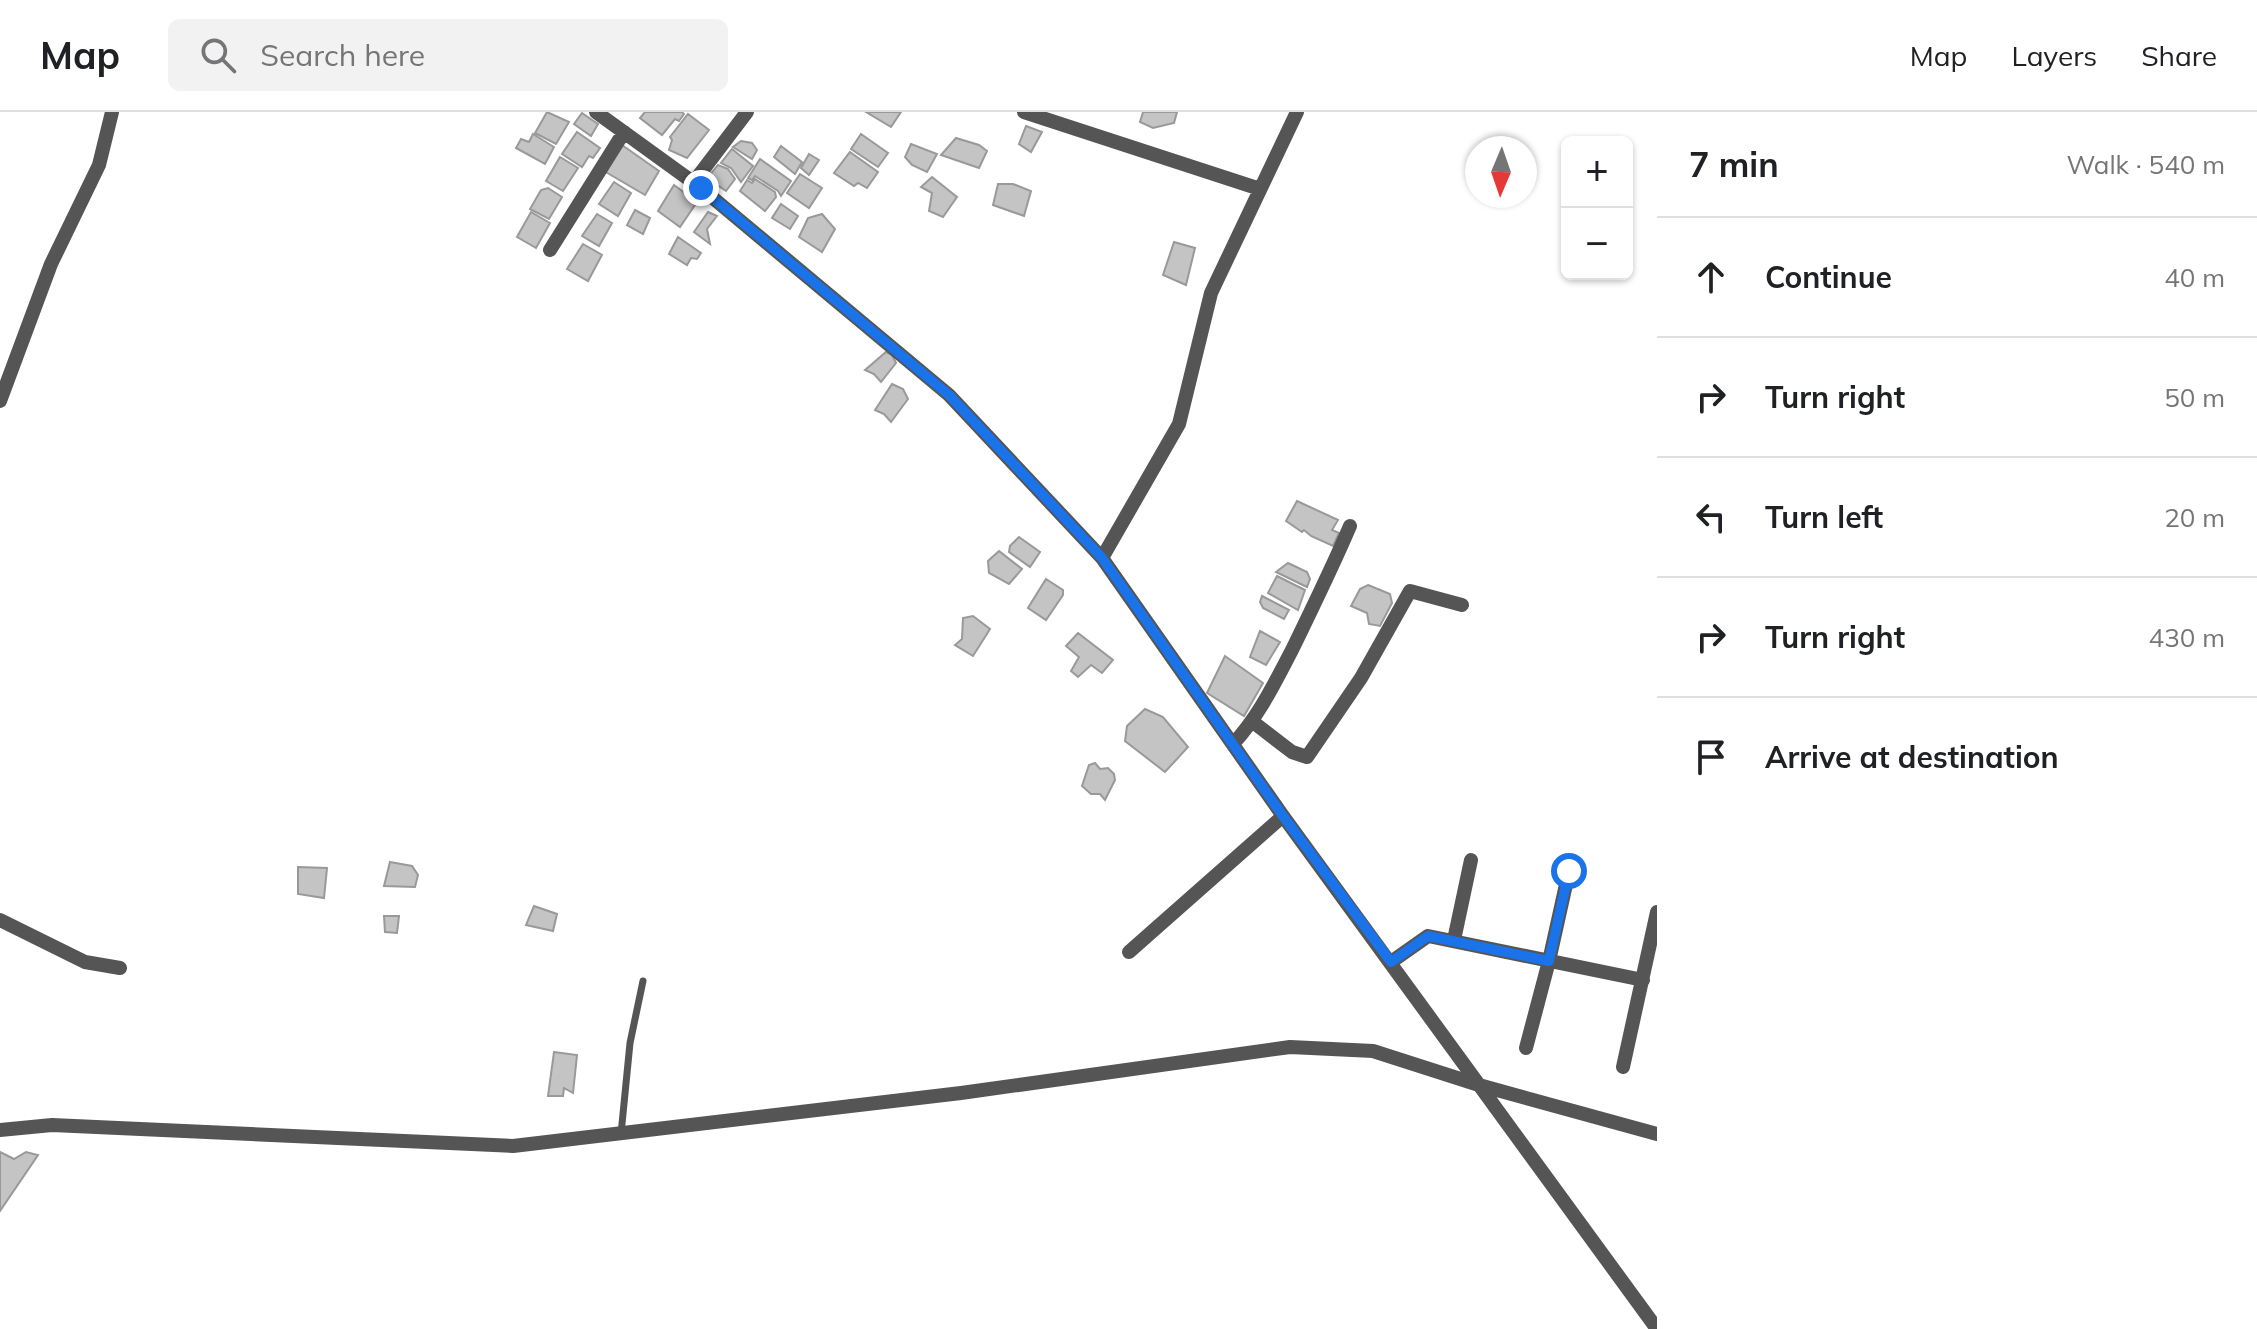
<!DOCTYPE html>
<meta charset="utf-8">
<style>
:root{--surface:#fff;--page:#f2f2f2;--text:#202124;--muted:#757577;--line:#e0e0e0}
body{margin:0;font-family:Mulish,sans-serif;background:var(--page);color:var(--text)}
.controls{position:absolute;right:24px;top:24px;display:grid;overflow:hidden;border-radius:12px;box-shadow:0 2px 6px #0004}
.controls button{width:72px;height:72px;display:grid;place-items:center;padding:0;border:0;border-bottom:2px solid var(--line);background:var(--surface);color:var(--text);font:40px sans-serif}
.compass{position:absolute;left:1465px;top:24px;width:72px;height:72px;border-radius:50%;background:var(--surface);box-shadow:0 2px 6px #0004;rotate:182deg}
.stop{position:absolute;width:24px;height:24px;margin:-18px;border:6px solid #1a73e8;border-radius:50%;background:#fff}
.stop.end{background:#1a73e8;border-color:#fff;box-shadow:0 2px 8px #0008}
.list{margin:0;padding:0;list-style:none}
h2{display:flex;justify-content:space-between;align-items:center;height:104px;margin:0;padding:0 32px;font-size:34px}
h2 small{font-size:26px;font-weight:400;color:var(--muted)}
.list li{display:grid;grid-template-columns:52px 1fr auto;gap:24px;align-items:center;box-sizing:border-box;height:120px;padding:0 32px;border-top:2px solid var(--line)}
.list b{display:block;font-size:30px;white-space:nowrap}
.list em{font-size:26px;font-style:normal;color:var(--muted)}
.icon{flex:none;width:44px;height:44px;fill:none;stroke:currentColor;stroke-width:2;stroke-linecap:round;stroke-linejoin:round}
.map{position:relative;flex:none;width:1657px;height:1217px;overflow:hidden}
header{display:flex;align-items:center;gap:48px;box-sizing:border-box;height:112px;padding:0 40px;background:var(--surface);border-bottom:2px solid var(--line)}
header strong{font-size:38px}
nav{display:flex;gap:44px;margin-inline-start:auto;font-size:28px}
.search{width:560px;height:72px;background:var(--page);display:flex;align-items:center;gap:20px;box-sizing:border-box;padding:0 28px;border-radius:12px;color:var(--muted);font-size:30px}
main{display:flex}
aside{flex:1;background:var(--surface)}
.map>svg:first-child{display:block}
.building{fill:#c4c4c4;stroke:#999;stroke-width:2}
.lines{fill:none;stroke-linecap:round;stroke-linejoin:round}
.lane{stroke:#555;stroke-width:7}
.street{stroke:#555;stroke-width:14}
.route{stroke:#1a73e8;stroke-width:10}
</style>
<header>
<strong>Map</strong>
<div class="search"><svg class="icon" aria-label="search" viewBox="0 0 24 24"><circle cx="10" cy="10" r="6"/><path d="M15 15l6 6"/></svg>Search here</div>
<nav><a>Map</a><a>Layers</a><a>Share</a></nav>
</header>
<main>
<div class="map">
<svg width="1657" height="1217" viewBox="0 0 1657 1217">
<rect width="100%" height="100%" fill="#fff"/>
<path class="building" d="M547 0 569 10 556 32 535 21Z
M645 0H682L684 2 679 9 675 7 662 23 640 6Z
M866 0H901L891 15Z
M1143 0H1177L1174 11 1153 16 1140 10Z
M582 1 598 12 591 24 574 12Z
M688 2 709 18 687 46 669 38 672 28 670 25Z
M1026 14 1042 20 1031 40 1019 32Z
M577 20 600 36 593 46 589 44 582 55 562 42Z
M533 22 554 35 545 52 516 36 521 27 529 30Z
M861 22 888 41 878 55 851 37Z
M956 26 979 33 987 39 979 56 941 43Z
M741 29 752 31 757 38 752 47 733 35Z
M911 32 937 42 927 60 912 53 905 45Z
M622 33 659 59 645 83 604 59Z
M781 34 802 50 795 62 774 45Z
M732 37 753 54 741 70 731 56 721 51Z
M850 40 878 60 867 76 858 71 854 74 834 61Z
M809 42 819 48 809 63 801 56Z
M560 45 578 56 563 79 546 69Z
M760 47 791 69 781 84 778 79 755 64 752 68 748 66Z
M718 53 728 57 735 67 726 79 707 66Z
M800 62 822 76 809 96 787 81Z
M932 65 957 85 943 105 929 99 932 81 921 75Z
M755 67 775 80 776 85 765 99 740 79 747 68 752 71Z
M614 70 631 81 618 104 599 92Z
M998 72H1013L1031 79 1024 104 993 93Z
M674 73 697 90 680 115 658 99Z
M548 76 562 85 549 107 530 97 541 78Z
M781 92 798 104 790 117 772 106Z
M635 98 650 106 643 122 627 113Z
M531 100 550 111 536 136 517 125Z
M708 100 717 104 707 117 710 132 694 120Z
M597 102 612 111 599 134 582 124Z
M822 102 835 117 822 140 799 125 808 106Z
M678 125 701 141 697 147 691 146 687 153 669 142Z
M1174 130 1195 136 1186 173 1163 163Z
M583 132 602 143 588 169 567 157Z
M886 240 892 243 896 251 881 270 874 262 865 258Z
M892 272 903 277 908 287 891 310 884 302 875 298Z
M1297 389 1338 408 1332 418 1339 421 1333 434 1311 424 1304 418 1302 420 1286 409Z
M1019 425 1040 440 1030 455 1009 440 1010 434Z
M999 439 1022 457 1009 472 989 461 988 449Z
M1288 451 1307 460 1310 467 1307 475 1276 460Z
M1277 464 1305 478 1298 498 1268 481Z
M1046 467 1063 478V483L1046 508 1028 496Z
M1368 473 1390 482 1392 491 1380 514 1369 512 1367 501 1351 494 1360 477Z
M1262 484 1289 498 1284 507 1263 496 1260 490Z
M973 504 990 517 973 544 955 533 962 527 963 506Z
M1260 519 1280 530 1266 553 1250 545Z
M1078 521 1113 548 1102 561 1091 553 1078 565 1071 559 1079 545 1066 534Z
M1225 544 1263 571 1244 604 1207 581Z
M1145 597 1163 605 1188 635 1165 660 1125 629 1127 614Z
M1095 651 1100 657 1108 656 1114 662 1115 668 1105 688 1100 682H1091L1082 674 1089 653Z
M390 750 412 754 418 763 415 775 384 774Z
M298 755 327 756 324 786 298 782Z
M534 794 557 802 553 819 526 813Z
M384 804H399L397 821 385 820Z
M554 940 577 943 573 981 564 976 563 984H548Z
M0 1040 14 1047 26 1040 38 1043 0 1099Z"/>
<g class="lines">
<path class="lane" d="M621 1022 630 931 643 869"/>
<path class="street" d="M596 0 701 76 949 283 1102 446 1283 704 1657 1217
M1024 0 1260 77
M693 71 747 0
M550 138 624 20
M0 289 51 152 99 53 112 0
M1102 446 1179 312 1211 181 1297 0
M1253 610 1292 640 1307 645 1361 566 1410 479 1462 493
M1233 632C1259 604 1274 572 1292 538 1312 497 1332 456 1350 414
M0 808 85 850 120 856
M1454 828 1471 748
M1129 840 1283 704
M1391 850 1428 824 1643 868
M1526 936 1549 849 1569 759
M1623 955 1657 800
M0 1018 52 1013 513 1034 961 981 1290 935 1373 939 1479 973 1657 1022"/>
</g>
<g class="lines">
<path class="route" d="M701 76 949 283 1102 446 1283 704 1391 850 1428 824 1549 849 1569 759"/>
</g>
</svg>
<div class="controls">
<button>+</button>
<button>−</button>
</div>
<svg class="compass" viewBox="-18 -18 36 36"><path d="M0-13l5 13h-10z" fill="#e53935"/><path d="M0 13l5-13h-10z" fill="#757577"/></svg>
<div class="stop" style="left:1569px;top:759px"></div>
<div class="stop end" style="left:701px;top:76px"></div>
</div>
<aside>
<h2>7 min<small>Walk · 540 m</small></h2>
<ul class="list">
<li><svg class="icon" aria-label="ahead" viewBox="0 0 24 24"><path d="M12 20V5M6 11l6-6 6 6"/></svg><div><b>Continue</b></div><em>40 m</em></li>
<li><svg class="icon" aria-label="right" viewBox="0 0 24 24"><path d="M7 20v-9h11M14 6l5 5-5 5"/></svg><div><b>Turn right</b></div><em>50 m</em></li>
<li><svg class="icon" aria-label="left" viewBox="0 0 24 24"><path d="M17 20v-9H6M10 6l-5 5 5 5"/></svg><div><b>Turn left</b></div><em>20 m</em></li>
<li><svg class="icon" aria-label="right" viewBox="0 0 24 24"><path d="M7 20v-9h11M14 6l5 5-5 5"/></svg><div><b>Turn right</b></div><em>430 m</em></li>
<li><svg class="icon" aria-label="arrive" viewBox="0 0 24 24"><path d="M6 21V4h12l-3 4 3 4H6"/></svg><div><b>Arrive at destination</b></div></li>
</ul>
</aside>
</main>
